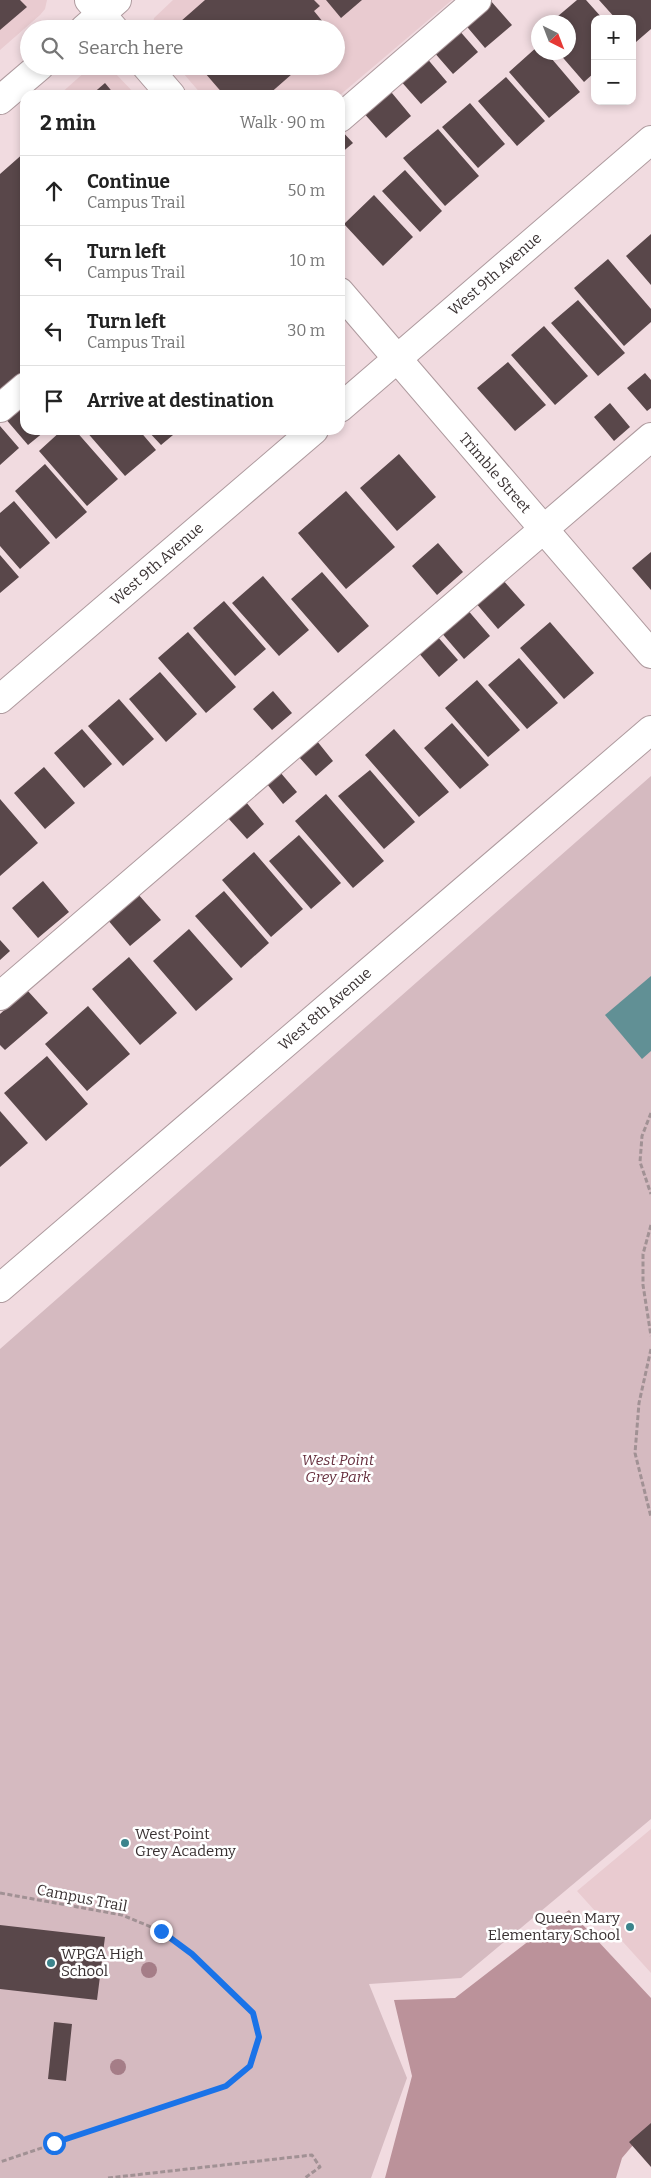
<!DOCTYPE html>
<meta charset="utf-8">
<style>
:root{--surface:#fff;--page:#f6f6f6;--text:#222;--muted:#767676;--line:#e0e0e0}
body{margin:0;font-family:Bitter,serif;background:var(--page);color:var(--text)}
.controls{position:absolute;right:15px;top:15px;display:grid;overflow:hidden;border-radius:10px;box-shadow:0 2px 8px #0003}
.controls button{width:45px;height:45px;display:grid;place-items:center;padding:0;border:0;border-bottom:1px solid var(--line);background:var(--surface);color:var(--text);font:25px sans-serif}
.compass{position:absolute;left:531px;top:15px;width:45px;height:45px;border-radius:50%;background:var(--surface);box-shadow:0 2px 8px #0003;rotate:138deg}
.stop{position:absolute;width:15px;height:15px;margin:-11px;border:4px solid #1a73e8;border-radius:50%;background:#fff}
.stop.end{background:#1a73e8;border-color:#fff;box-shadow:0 1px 5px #0008}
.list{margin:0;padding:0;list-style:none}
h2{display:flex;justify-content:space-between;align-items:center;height:65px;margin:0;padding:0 20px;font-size:21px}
h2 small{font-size:16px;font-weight:400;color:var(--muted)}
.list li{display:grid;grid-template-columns:32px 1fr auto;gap:15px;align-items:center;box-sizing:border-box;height:70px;padding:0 20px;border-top:1px solid var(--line)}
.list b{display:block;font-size:19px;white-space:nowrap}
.list p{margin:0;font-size:16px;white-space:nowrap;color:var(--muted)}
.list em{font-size:16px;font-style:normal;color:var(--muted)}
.icon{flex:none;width:28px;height:28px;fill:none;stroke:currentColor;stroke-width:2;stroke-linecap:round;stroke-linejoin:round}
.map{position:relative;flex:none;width:651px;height:2178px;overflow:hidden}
.search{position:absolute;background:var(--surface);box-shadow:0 2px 8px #0003;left:20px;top:20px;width:325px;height:55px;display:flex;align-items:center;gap:12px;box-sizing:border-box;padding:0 18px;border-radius:28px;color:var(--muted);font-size:19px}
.panel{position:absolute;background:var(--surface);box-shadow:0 2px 8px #0003;left:20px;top:90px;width:325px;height:345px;border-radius:15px}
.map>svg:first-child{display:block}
.built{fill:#e9cbd0}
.green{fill:#d5bac0}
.forest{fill:#bb929a}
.water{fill:#619095}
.building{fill:#59474a}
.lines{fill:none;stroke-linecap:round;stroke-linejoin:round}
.minor-casing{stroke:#ae9a9e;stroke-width:30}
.major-casing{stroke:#ae9a9e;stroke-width:30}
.path{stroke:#a19194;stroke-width:3;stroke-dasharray:5 2.5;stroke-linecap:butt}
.minor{stroke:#fff;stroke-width:28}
.major{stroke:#fff;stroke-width:28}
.tree{fill:#a57d87}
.route{stroke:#1a73e8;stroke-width:6}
.poi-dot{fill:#3c848c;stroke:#fff;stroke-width:2}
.labels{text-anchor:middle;stroke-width:5;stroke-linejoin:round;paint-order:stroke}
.street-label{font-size:15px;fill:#393132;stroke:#fff}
.park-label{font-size:15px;font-style:italic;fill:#67303f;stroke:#fff}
.poi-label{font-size:15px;fill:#393132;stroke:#fff;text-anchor:start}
</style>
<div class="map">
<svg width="651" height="2178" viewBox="0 0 651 2178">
<rect width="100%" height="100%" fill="#f1dbe0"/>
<path class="built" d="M0 0H47L45 9 40 15 0 50Z
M173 0H452L340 95H202L177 66H336V29H152L154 18Z
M100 67 115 73 136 95H59L86 71Z
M651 1829V1973L577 1891Z"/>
<path class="green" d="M651 776V1819L461 1978 369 1984 407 2078 371 2178H0V1349Z"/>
<path class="forest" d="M569 1910 651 1998V2124L622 2158 616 2178H385L412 2076 394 2000 455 1998Z"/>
<path class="water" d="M651 976V1051L642 1059 605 1015Z"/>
<path class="building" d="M0 0H20L27 7 0 30Z
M205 0H314L320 6 314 11 323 22 315 29H172Z
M326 0H362L341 18Z
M488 0H490L512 25 485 48 463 22Z
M577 0H586L603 19H595V72L584 82 558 52H568V22H551Z
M599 0H651V29L636 42 632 38V19H616Z
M458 29 478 52 453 74 433 51Z
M538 46V52H546L580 92 549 118 509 72Z
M425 56 447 82 421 104 399 79Z
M199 66H299L300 67 268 95H224Z
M506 77 545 121 517 146 478 101Z
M105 83 115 95H91Z
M387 87 411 116 386 138 361 110Z
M470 103 505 144 478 168 442 127Z
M340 129 353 143 340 154Z
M438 129 479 176 445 206 403 158Z
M25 152V375L0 397V174Z
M405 170 442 211 420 232 382 191Z
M374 195 413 237 383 266 344 224Z
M651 234V285L626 256Z
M608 259 651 309V322L624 346 574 288Z
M578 300 625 353 598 376 551 323Z
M544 326 588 376 555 405 511 355Z
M508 362 546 405 515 431 477 388Z
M645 373 651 380V408L647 411 627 388Z
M610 403 630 427 614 441 594 417Z
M20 404 25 410V430L44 432 28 445 4 417Z
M0 426 19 448 0 465Z
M62 430H75L118 479 87 506 39 451Z
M85 430H139L156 450 125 476Z
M147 430H179L161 445Z
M399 454 436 497 397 531 360 488Z
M45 464 87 512 56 539 15 491Z
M346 491 395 547 346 589 298 533Z
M14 501 50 543 20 569 0 546V513Z
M438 543 463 572 437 595 412 566Z
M651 552V590L632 568Z
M0 555 19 577 0 593Z
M322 572 369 626 338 653 291 599Z
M263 576 309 630 279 656 232 603Z
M502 579 525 605 498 629 475 602Z
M224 601 266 649 235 676 193 628Z
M466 608 490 636 464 659 440 631Z
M550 622 594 673 564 699 520 648Z
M188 632 236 687 206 713 158 658Z
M437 636 458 660 439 677 418 652Z
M519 658 558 703 527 729 488 685Z
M160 672 197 714 166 742 129 699Z
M477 680 520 730 488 757 445 708Z
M273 691 292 713 272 730 253 709Z
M119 699 154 739 123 766 88 726Z
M452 723 489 765 460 789 424 748Z
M82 729 112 764 84 788 54 753Z
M394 729 449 792 419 817 365 755Z
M317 741 333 761 316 776 299 757Z
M44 767 75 803 45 829 14 793Z
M370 770 415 822 384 849 338 796Z
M280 772 297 792 283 804 267 784Z
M326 794 384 861 353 888 295 821Z
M0 799 38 843 0 876Z
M246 802 264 824 247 839 228 818Z
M299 835 341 883 311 909 269 861Z
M254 852 303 909 271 937 222 880Z
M43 881 69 912 38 938 12 908Z
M224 891 269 943 241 968 195 916Z
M137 893 161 920 130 946 107 919Z
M189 929 233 979 196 1011 153 961Z
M0 940 10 951 0 960Z
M129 957 177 1013 140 1045 92 989Z
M27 990 48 1013 5 1050 0 1045V1014Z
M88 1006 130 1054 87 1091 45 1044Z
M47 1056 88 1104 46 1141 4 1093Z
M0 1111 28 1143 0 1167Z
M0 1925 105 1937 97 2000 0 1989Z
M54 2022 72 2024 66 2081 48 2079Z
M651 2123V2167L629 2142Z"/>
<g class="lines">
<defs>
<path id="minor" d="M89 0 114 29
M146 66 171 95
M340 118 477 0
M340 292 651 654
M0 408 25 387
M340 408 651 140
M0 699 314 430
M0 996 651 437
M0 1288 651 730"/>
<path id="major" d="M84 29 117 0
M0 100 40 66"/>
</defs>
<use href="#minor" class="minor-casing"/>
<use href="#major" class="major-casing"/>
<path class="path" d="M651 1113 642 1136 640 1162 651 1194
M651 1225 643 1254V1285L651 1336
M651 1349 639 1403 635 1453 651 1517
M0 1893 122 1915 161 1931 192 1954 253 2013 259 2037 250 2066 226 2086 0 2162
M108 2178 312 2155 320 2167 305 2178"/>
<use href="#minor" class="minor"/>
<use href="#major" class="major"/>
</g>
<g class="tree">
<circle cx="149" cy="1970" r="8"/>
<circle cx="118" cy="2067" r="8"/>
</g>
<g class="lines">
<path class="route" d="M54 2143 226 2086 250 2066 259 2037 253 2013 192 1954 161 1931"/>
</g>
<g class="poi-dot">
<circle cx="125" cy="1843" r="5"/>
<circle cx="630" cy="1927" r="5"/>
<circle cx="51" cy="1963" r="5"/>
</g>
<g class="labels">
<g class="street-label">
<text transform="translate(495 274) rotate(-41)" y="5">West 9th Avenue</text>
<text transform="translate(495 473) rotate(49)" y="5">Trimble Street</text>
<text transform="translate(157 564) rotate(-41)" y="5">West 9th Avenue</text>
<text transform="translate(325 1009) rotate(-41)" y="5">West 8th Avenue</text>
<text transform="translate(82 1898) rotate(11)" y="5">Campus Trail</text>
</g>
<g class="park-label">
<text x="338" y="1465">West Point<tspan x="338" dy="17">Grey Park</tspan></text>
</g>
<g class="poi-label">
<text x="135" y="1839">West Point<tspan x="135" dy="17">Grey Academy</tspan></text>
<text x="620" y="1923" text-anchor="end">Queen Mary<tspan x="620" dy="17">Elementary School</tspan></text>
<text x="61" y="1959">WPGA High<tspan x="61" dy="17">School</tspan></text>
</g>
</g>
</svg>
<div class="controls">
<button>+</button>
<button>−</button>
</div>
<svg class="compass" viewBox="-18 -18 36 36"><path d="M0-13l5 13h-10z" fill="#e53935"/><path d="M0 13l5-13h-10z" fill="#767676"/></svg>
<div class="stop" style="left:54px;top:2143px"></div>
<div class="stop end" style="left:161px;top:1931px"></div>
<div class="search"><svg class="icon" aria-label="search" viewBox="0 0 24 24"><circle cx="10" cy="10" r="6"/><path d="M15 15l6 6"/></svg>Search here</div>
<section class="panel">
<h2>2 min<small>Walk · 90 m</small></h2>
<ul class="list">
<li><svg class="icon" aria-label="ahead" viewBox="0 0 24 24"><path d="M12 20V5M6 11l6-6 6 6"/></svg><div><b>Continue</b><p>Campus Trail</p></div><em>50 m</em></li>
<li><svg class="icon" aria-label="left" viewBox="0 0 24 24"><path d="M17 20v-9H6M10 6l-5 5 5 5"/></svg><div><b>Turn left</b><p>Campus Trail</p></div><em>10 m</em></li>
<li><svg class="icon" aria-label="left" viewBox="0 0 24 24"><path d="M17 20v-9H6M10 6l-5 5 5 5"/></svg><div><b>Turn left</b><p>Campus Trail</p></div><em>30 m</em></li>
<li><svg class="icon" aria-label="arrive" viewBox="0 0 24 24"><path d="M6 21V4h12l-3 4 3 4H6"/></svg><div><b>Arrive at destination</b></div></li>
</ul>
</section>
</div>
